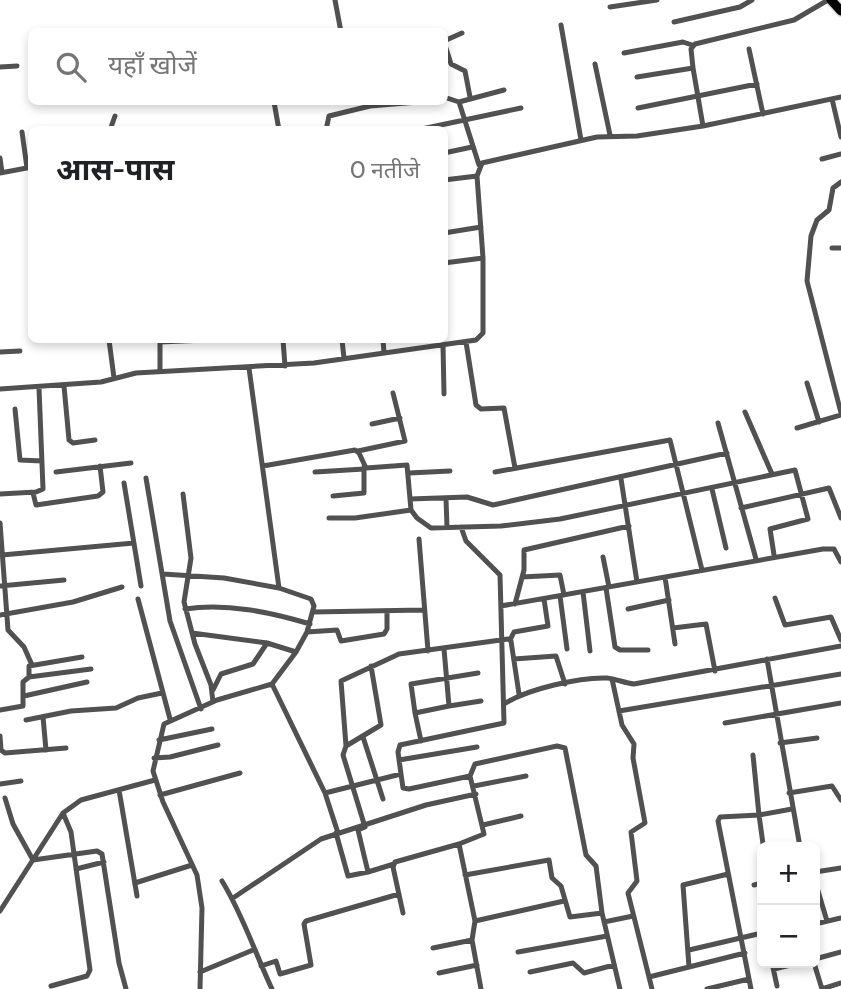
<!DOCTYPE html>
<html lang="hi">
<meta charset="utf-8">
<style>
:root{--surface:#fff;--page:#f2f2f2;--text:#202124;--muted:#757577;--line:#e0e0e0}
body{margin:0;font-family:Cabin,"Noto Sans Devanagari",sans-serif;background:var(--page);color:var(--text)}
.controls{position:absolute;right:21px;bottom:21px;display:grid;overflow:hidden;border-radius:10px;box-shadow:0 4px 10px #0003}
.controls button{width:63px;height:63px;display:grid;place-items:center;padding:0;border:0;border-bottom:2px solid var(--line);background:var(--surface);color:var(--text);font:35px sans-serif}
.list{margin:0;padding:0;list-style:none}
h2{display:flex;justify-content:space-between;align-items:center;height:91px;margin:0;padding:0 28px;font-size:30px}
h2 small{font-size:23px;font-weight:400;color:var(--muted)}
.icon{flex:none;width:38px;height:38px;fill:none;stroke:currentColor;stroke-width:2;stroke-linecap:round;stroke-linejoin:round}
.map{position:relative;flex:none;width:841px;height:989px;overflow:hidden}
.search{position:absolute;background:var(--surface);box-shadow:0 4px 10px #0003;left:28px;top:28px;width:420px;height:77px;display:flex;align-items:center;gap:18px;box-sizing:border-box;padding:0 24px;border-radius:10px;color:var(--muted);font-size:26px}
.panel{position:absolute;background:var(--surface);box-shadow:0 4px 10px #0003;left:28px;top:126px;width:420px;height:217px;border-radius:10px}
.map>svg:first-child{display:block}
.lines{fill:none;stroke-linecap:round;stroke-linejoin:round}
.primary-casing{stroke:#dbdbdb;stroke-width:12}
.street{stroke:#515151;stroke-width:5}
.primary{stroke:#000;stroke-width:9}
</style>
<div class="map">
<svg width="841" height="989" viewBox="0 0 841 989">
<rect width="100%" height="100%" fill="#fff"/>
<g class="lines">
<defs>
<path id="primary" d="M831 0 841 11"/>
</defs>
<use href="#primary" class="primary-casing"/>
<path class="street" d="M335 0 341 32
M610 7 657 0
M674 22 740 7 752 0
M561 25 581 140
M444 41 462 33
M444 42 451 64 465 71 470 97
M749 49 763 114
M624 53 683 42 692 45
M595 64 610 135
M0 67 17 66
M693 68 691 49 695 44 794 20 828 0
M637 77 693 68 703 126
M444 97 459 102 479 165
M832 99 841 137
M274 102 279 130
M459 102 504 90
M638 108 757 84
M110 130 115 116
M326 130 329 116 370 106 418 102
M417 130 521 108
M22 132 27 168
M444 153 472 147
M0 158 2 172
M822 159 841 154
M0 173 32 167
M444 180 477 176
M841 182 833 188 829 210 817 220 811 236 807 281 841 413
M444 233 481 227
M832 248H841
M444 263 483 258
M109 340 114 378
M283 340 285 366
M342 340 344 358
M383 340 384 352
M466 342 476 405 481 409 504 408 515 468
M443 345 444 394
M0 352 20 351
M160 371V342L205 340
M807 383 819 422
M64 386 69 440 73 443 95 440
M0 389 101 382 136 373 314 363 476 340 483 333V258L477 176 482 163 597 137 637 136 703 126 841 97
M15 409 20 460 42 461
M745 412 772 474
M718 423 756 559
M372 424 400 418
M797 428 841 415
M358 451 405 441 393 393
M263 466 355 450 359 453 366 468 407 465 411 510 417 518 431 528 501 526 560 519 795 470 808 519 770 529 774 555
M56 472 131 463
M315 472 364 469
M495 472 670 440 702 570
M409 473 450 471
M146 478 170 621 201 709
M621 479 637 582
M124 483 141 586
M712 489 726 548
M33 493 36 505 98 496 103 492 100 466
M0 494 36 492 43 489 39 388
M183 494 191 558 184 602 195 644 211 685 213 702
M333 496 364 493V467
M410 499 467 497 493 505 727 453
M446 499 447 527
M741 508 829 488 841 518
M329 518H355L411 510
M0 523 8 630 24 647 32 665
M419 539 428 651
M2 555 134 543
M603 557 609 587
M163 574 224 578 279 588
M522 577 560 575 564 595
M665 577 675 644
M0 586 64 580
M606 588 615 647 620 650H648
M583 592 590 651
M560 596 567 649
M775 598 785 625 831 617 841 640
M138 599 170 719
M515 604 524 570V550L629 526
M501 606 823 549H834L841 562
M185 609C227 603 270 612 310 624
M628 609 669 600
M313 612 423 610
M0 615 73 602 122 587
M673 628 706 624 715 671
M307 632 337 630 341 641 384 634 387 629V611
M192 633 267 643 296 652
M510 640 514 632 548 626 544 599
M514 659 556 656 565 684
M767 659 800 847
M371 666 381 725 346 746 343 755 365 827 358 830 368 872 394 864
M29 677V666L82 657
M612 679 622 725 634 744 633 758 645 823 631 832 637 881 628 893 652 989
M272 684 325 793 401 774 403 788 409 789 470 776
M213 690 221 674 253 664 267 643
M24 696 87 682
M504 704C527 689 580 677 607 678 616 679 625 683 634 684L841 646
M449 706 481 701
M0 710 23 706V682L29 677 91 669
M619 711 841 674
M415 713 411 684 478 673
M43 717 46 750
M26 720 71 711 116 708 138 698 162 693
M725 723 841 703
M0 736 1 750 5 753 66 748
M363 737 383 799
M159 740 212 729
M421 741 415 713 449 706 444 649
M780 743 817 738
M346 746 341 681 399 654 508 639 511 641 519 694
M154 758 170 757 218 745
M399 760 477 747
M401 774 398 752 400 745 504 723 500 575 466 541 461 527
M0 784 21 781
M474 786 526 776
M119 790 137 896
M325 793 338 833
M789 793 832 786 841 800
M160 795 240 773
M5 798 13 824 33 860 97 851 102 854 119 963 126 989
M483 825 521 816
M336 833 348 876 368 872
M763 844 759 815 792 809
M76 869 104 862
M815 872 841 868
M465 875 549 860 552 878 561 886 570 917 602 913 620 989
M222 881C243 915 255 953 272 989
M815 881 827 921
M135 883 192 865
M754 885 762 883
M233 898 321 839 426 805 476 794
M0 911 63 813 81 800 155 780
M403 913 393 867 395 862 459 844
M475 921 564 901
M604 922 633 916
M815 924 841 918
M433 948 472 940
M689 950 762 933
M518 952 607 936
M815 959 841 952
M772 963 777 986
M814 963 822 989 841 983
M261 966 276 961 280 974 311 965 304 924 306 921 399 894
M689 967 683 885 728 874
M774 969 799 963
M200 972 253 950
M530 972 573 963 584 973 614 965
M439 973 477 965
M649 977 745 953
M51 986 87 976 90 970 71 832 63 813
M200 989 202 908 197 875 163 802 153 771 164 724 217 700 272 684 296 652 307 632 314 606 311 599 279 588 249 368
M481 989 472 940 475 921 459 844 484 834 470 776 475 764 557 746 565 748 586 855 596 866 602 913
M707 989 749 979
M751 989 718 821 720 817 759 815 753 755"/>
<use href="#primary" class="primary"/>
</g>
</svg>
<div class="controls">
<button>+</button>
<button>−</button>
</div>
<div class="search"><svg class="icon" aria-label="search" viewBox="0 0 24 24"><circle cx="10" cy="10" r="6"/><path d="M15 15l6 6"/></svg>यहाँ खोजें</div>
<section class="panel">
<h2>आस-पास<small>0 नतीजे</small></h2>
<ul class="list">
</ul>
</section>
</div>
